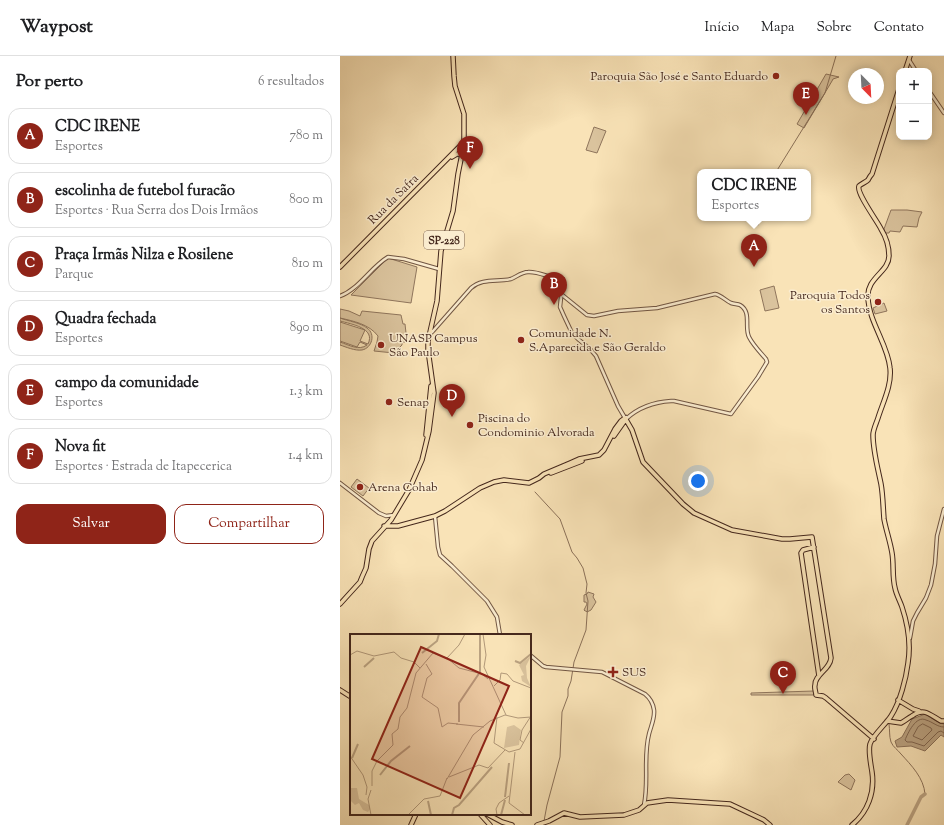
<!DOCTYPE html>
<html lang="pt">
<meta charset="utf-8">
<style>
:root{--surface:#fff;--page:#f6f6f6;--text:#202124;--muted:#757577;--line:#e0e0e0;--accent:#8f2418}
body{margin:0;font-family:"Sorts Mill Goudy",serif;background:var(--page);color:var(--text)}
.controls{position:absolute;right:12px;top:12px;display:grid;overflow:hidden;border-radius:8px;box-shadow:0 2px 10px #0003}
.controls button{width:36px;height:36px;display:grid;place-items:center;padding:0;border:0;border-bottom:1px solid var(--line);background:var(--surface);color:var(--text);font:20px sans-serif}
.compass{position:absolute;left:508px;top:12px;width:36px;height:36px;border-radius:50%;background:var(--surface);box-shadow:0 2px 10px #0003;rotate:156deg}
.you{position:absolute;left:358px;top:425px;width:14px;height:14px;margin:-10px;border:3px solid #fff;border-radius:50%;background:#1a73e8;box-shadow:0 0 0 6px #1a73e833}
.badge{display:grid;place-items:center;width:26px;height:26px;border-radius:50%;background:var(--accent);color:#fff;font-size:13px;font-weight:700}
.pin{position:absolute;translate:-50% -33px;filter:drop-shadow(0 1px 2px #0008)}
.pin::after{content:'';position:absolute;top:21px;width:14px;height:12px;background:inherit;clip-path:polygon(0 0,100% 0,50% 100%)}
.popup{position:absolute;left:357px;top:113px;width:114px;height:52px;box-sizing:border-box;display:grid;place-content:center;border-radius:8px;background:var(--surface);filter:drop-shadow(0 1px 3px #0005);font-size:13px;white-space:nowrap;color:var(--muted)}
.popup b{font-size:15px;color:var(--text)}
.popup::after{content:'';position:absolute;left:50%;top:100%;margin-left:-8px;border:8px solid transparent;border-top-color:var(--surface)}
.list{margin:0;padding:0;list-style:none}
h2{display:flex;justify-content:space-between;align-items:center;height:52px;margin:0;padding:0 16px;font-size:17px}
h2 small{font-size:13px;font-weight:400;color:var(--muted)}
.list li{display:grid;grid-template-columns:26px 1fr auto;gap:12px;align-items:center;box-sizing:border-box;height:56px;margin:0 8px 8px;padding:0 8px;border:1px solid var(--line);border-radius:12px}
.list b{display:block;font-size:15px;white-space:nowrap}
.list p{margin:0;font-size:13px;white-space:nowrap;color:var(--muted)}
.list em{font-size:13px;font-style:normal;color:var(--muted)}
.actions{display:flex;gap:8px;padding:12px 16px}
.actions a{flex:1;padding:9px 0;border:1px solid var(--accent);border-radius:12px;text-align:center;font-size:14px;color:var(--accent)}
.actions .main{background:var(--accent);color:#fff}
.map{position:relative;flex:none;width:604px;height:769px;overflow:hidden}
header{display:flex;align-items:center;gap:24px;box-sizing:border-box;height:56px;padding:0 20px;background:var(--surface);border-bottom:1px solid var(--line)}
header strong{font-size:19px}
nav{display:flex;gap:22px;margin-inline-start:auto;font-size:14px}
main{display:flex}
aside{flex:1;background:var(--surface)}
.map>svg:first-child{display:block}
.green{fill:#dac39d;stroke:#8f755c}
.water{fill:#bba382;stroke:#8b7159}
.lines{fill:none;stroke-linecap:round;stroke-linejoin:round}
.shore{stroke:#80654f;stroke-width:1}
.stream{stroke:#8b7159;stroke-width:1}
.river{stroke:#bba382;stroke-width:3.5}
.minor-casing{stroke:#715643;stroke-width:4.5}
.major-casing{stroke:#44271c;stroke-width:5.5}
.minor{stroke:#fbedd0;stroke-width:2.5}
.major{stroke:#f9e3b7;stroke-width:3.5}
.poi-dot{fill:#8f2418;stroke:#fbedd0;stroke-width:1.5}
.labels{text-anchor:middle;stroke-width:3;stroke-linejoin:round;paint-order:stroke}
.shield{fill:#fbedd0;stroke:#7b6252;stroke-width:1}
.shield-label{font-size:11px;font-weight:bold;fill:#44271c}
.poi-label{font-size:12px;fill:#44271c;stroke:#fbedd0;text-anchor:start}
.street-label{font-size:12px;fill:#44271c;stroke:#fbedd0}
.inset-river{fill:none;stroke:#bba382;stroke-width:2}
.inset-road{fill:none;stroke:#b19879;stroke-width:1}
.view{fill:#8f2418;fill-opacity:0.15;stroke:#8f2418;stroke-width:2}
.inset-edge{fill:none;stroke:#44271c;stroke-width:2}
</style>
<header>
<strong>Waypost</strong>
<nav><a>Início</a><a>Mapa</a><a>Sobre</a><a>Contato</a></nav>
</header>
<main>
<aside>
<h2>Por perto<small>6 resultados</small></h2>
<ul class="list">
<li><span class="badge">A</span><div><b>CDC IRENE</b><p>Esportes</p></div><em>780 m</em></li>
<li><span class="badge">B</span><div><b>escolinha de futebol furacão</b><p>Esportes · Rua Serra dos Dois Irmãos</p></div><em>800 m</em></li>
<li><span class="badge">C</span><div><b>Praça Irmãs Nilza e Rosilene</b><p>Parque</p></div><em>810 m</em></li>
<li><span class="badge">D</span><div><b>Quadra fechada</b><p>Esportes</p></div><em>890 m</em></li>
<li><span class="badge">E</span><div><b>campo da comunidade</b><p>Esportes</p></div><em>1.3 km</em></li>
<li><span class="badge">F</span><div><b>Nova fit</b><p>Esportes · Estrada de Itapecerica</p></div><em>1.4 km</em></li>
</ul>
<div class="actions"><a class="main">Salvar</a><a>Compartilhar</a></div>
</aside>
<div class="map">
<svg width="604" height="769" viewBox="0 0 604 769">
<rect width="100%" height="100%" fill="#f9e3b7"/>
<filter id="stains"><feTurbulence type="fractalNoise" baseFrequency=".005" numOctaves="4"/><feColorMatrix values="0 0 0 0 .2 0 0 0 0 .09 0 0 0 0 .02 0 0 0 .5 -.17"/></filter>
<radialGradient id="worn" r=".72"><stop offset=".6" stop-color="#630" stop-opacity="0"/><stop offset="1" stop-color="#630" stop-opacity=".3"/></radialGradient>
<path class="green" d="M486 18 499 21 493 23 492 25 464 72 457 68Z
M254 71 266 75 257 97 246 94Z
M551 154H567L582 156 579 162 577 171 563 170 560 176 550 175 549 177H545L544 173Z
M48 202 77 211 71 247 11 239Z
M434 230 439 252 425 255 420 234Z
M544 247 547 255 535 258 533 252Z
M0 253 9 255 20 260 22 255 61 259 63 268H65L66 277 65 286H62V289L54 297 34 295 37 286 38 280C29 268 13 265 0 262Z
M0 262C8 265 21 267 27 272 36 278 32 292 22 294 15 295 6 291 0 289V286C9 289 19 295 27 289L20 286 17 291 0 285V266L25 274 20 285 28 288C36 272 11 268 0 265Z
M17 423 29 432 23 440 11 431Z
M248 536 254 538 253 541 256 546 251 554 247 556 246 555H245L244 554 247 548 246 546H244V539L247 538Z
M474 635V639H411V637Z
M509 718 515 724 511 734 498 726 505 719Z"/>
<path class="water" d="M585 658 600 667 604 668V681L601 679 585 695 571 690 557 691 555 685 562 681 572 663 580 660Z"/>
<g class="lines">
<path class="shore" d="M583 668 591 672 592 674 582 684 575 681 573 680 578 671Z
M604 671C597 671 593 666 586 664 576 659 568 677 565 684L567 686H572L584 690 598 676 601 675 604 677"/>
<path class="stream" d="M436 116 485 37 496 0
M418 169 420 162
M195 436 220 463 232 496 237 502 243 512 247 528 246 537 248 545 246 574 234 606 231 625 228 633V640L222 656 220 701 207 749 204 765
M549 668C550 674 549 680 551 686 553 691 558 694 561 698 571 709 584 722 585 738"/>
<path class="river" d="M567 769 581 741 585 738"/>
<defs>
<path id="minor" d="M569 4 576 15
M589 35 604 57
M221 238 247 259 254 260 278 255 317 252 375 238C381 239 385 244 391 247 394 248 398 248 400 249 412 256 404 271 409 281 413 289 420 296 426 303L427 306 418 321 391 358 334 345H331C314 346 299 351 286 363
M0 240C18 234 31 211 48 201L64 203 99 213
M90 277H91L93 275 131 232C142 222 157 226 171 223 176 221 182 216 188 216 199 215 211 223 223 223L220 251 224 260 232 277 238 283 250 293 256 300 278 350 285 362 286 361
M0 427 39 457 46 460 54 459
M95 460 98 491 100 499 112 510 147 545 157 561 160 579
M570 582 573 565 577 557 586 542 591 529 595 508 597 480 604 453
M190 599 203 610 206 611 262 616 305 638C310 642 313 647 314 654 315 662 311 670 309 678 303 701 309 726 304 749"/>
<path id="major" d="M565 15 570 0
M112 101 117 98H122
M0 211 122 88
M86 379 91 330
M274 380 286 363
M211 417 242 405
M44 470H58L95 460 105 455 140 432 154 426 164 424 189 427 199 422 204 418 230 407 239 403 259 399 264 394 275 373 281 365 285 362 292 374 303 406 343 448 354 457 392 474 442 483H450L472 481 491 602C490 614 475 618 475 629 474 632 476 636 476 639L483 640 486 642 534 683
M474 491 463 494 461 497 479 620
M0 548 20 526 22 521 26 512 29 493 32 485 51 464 69 434 82 404 89 375 94 337 88 294V285L97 245 101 195 113 155 118 118 122 98 124 83V58L115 30 114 20 113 0
M0 634 11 641
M558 644 573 653 579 655
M547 665 561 667C565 665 568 662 572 660 584 651 590 659 601 665H604
M140 758 150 769
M147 758 162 766 172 769
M71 769 76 758
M197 769 209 765 224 757 240 761 284 759 299 754 307 747 328 744 390 748 424 764 430 769
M512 769C528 756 535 736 532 716 531 709 528 695 530 688 533 679 546 668 551 660 560 646 566 623 568 607 571 588 568 569 562 551 560 545 556 538 555 532 552 521 554 508 552 497 550 485 546 474 544 463 543 451 543 439 541 428 538 413 533 395 533 379 533 374 536 368 538 362 543 346 552 329 550 312 548 289 529 266 528 242 526 222 549 216 549 200 549 191 546 181 541 173 538 166 516 137 519 130 521 128 526 126 528 124 529 122 530 120 532 118L559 33"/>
</defs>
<use href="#minor" class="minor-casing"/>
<use href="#major" class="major-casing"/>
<use href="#minor" class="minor"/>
<use href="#major" class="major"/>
</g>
<g class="poi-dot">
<circle cx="436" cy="20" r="4"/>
<circle cx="538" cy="246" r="4"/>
<circle cx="181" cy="284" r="4"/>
<circle cx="41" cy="289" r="4"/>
<circle cx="49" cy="346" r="4"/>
<circle cx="130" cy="369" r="4"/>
<circle cx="20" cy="431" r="4"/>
<path d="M271 610h4v4h4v4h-4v4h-4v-4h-4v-4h4z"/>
</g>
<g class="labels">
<rect class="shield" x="84" y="175" width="40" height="18" rx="3"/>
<g class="shield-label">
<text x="104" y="188">SP-228</text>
</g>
<g class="poi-label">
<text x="428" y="24" text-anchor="end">Paroquia São José e Santo Eduardo</text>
<text x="530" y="243" text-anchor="end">Paroquia Todos<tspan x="530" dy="14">os Santos</tspan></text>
<text x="189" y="281">Comunidade N.<tspan x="189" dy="14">S.Aparecida e São Geraldo</tspan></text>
<text x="49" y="286">UNASP Campus<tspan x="49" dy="14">São Paulo</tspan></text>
<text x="57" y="350">Senap</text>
<text x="138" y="366">Piscina do<tspan x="138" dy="14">Condominio Alvorada</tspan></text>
<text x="28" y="435">Arena Cohab</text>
<text x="282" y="620">SUS</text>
</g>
<g class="street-label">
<text transform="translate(53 143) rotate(-45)" y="4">Rua da Safra</text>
</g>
</g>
<g transform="translate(10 578)">
<rect width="181" height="181" fill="#f9e3b7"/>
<path d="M181 22 176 32 177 44 181 53 172 47 171 42 174 41 169 31ZM164 91 171 96 169 111 154 114 157 93ZM0 154H7L9 165 19 171 20 175 18 178 13 176 9 169 5 171 0 166Z" fill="#dac39d"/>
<path class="inset-river" d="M72 19 87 7 89 0M165 27 170 29 181 20M14 33 24 24M109 88V69L130 38V0M2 124 8 110M30 141 41 127 60 112M155 163 159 129M78 167 81 181M102 181 104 174 109 171 142 133M151 181 155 166"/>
<path class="inset-road" d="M133 0 136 21 134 33 156 81M0 21 7 17 24 22 44 18 51 24 64 28 70 34M97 24 109 34 132 40 138 45M97 24 109 11 115 0M76 30 82 40 77 44 72 63 88 74 92 93 98 89 108 90M144 52 150 46 151 39 157 40 163 47 181 54M181 55V68M147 83 144 109 159 118 170 115 181 95M106 90 134 93M174 109 170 106 172 96 181 82M165 118 159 169 175 181M0 122 13 141 17 153 16 161M99 143 129 131 138 134 155 116M97 145 123 101 140 87 155 81 168 84 181 83M22 152V137L27 127 43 111 42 100 48 95 50 83 57 74 66 39 83 19 97 24M21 181 18 165 21 156M58 181 74 165 90 162 97 144M147 181 146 175 149 169 159 162"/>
<path class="view" d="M71 13 159 52 110 164 22 125Z"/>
<rect width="181" height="181" class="inset-edge"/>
</g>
<rect width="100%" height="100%" filter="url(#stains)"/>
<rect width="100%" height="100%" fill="url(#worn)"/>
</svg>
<div class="controls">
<button>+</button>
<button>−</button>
</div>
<svg class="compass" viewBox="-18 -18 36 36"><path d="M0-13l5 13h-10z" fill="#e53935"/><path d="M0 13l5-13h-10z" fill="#757577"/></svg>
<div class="you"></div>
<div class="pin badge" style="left:414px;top:211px">A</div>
<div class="popup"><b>CDC IRENE</b>Esportes</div>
<div class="pin badge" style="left:214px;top:249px">B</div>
<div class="pin badge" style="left:443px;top:638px">C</div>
<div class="pin badge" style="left:112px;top:361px">D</div>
<div class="pin badge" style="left:466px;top:59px">E</div>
<div class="pin badge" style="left:130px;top:113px">F</div>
</div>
</main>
